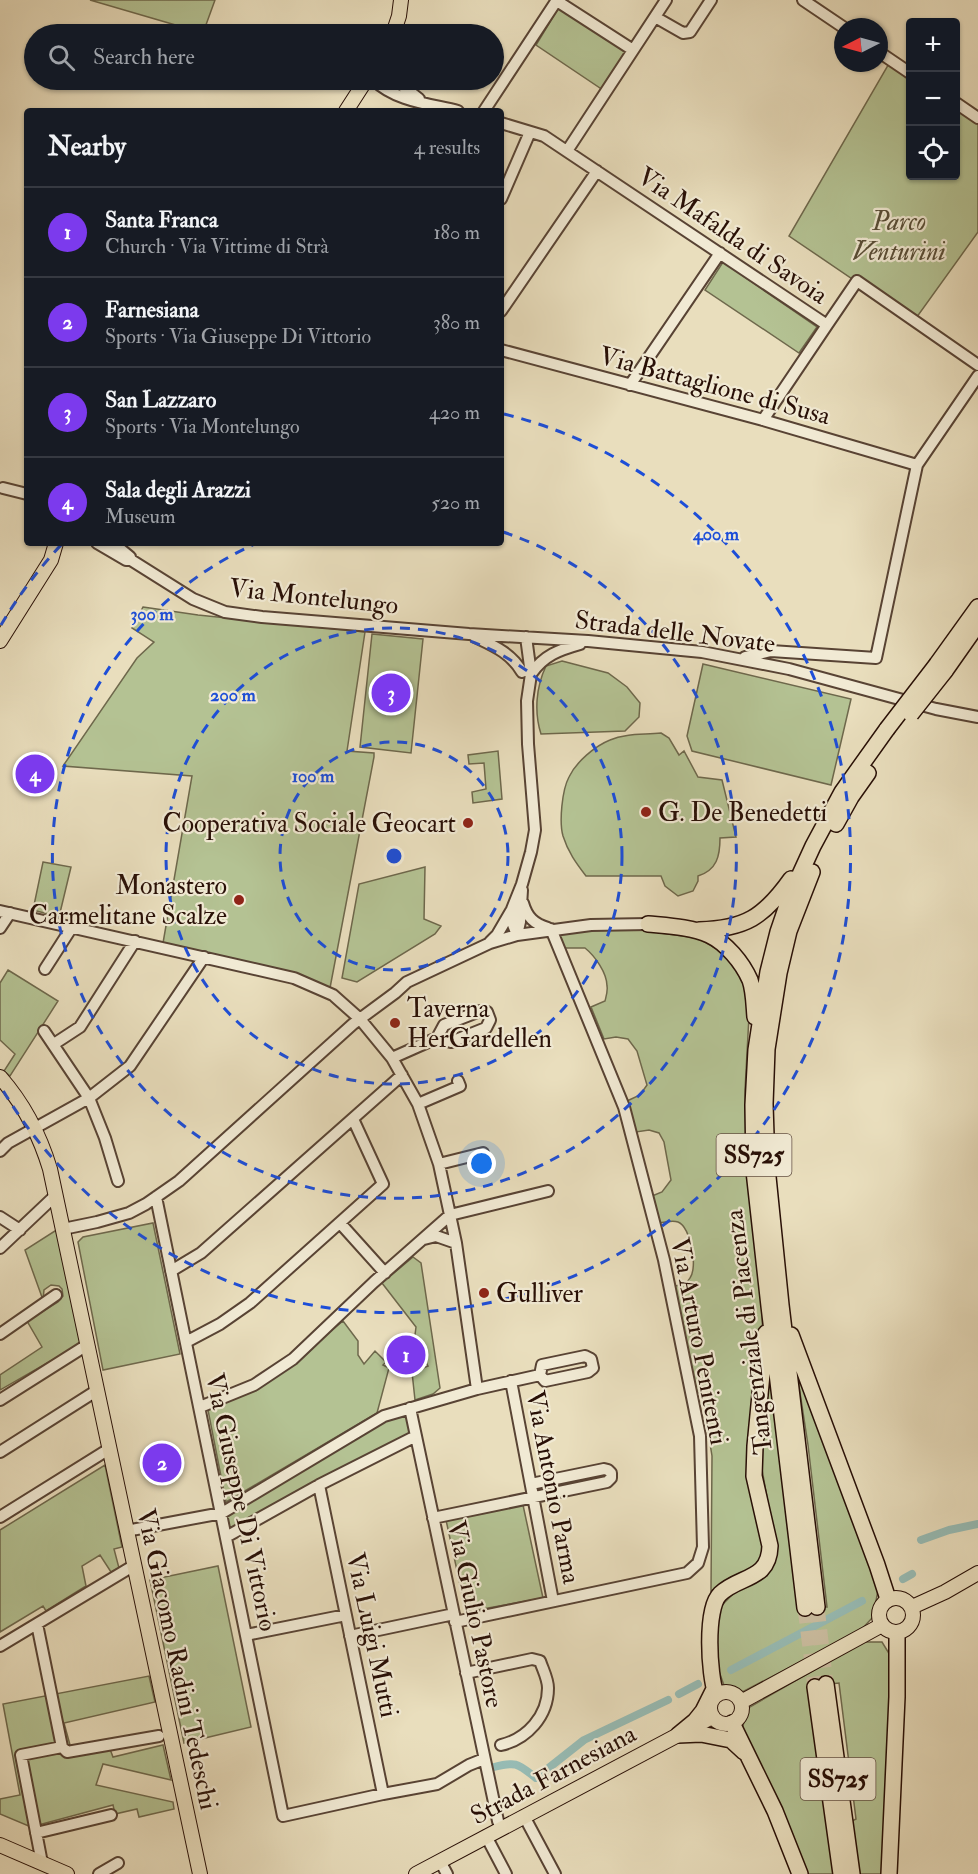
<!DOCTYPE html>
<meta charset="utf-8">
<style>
:root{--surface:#171b24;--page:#242831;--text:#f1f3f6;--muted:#9ea1a6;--line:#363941;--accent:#7c3aed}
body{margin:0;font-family:"IM FELL Double Pica",serif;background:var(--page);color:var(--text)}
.controls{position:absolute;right:18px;top:18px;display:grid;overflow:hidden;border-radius:6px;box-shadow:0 2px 4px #0004}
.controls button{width:54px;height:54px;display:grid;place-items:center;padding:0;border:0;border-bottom:2px solid var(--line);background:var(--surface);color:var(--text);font:30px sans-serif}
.compass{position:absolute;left:834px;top:18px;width:54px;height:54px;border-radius:50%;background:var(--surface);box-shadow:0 2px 4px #0004;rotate:264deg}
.you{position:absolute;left:482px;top:1164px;width:21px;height:21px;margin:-15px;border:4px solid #fff;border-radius:50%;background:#1a73e8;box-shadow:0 0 0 9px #1a73e833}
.badge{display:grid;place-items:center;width:39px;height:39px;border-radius:50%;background:var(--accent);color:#fff;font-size:20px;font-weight:700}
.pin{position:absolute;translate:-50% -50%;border:3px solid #fff;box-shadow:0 2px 6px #0006}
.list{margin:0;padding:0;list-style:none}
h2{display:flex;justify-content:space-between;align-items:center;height:78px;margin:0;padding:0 24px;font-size:26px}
h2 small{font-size:20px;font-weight:400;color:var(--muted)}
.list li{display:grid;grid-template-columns:39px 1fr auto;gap:18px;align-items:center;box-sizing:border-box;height:90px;padding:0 24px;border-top:2px solid var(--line)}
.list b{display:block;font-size:22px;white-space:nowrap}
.list p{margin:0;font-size:20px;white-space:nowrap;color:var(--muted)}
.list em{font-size:20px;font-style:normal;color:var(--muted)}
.icon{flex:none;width:33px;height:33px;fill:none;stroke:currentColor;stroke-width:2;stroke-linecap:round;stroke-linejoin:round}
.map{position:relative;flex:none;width:978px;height:1874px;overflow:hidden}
.search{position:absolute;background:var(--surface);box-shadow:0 2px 4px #0004;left:24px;top:24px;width:480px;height:66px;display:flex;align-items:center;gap:15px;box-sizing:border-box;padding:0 21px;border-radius:33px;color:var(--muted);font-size:22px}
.panel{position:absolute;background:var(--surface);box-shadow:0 2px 4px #0004;left:24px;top:108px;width:480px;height:438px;border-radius:6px}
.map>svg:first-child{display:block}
.green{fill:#b4c293;stroke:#6e684c;stroke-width:1.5}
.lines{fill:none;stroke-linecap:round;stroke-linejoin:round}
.canal{stroke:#97bcb5;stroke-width:8}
.highway-tunnel{stroke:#ccbfa2;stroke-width:15;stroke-dasharray:15 8;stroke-linecap:butt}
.minor-casing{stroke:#584334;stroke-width:14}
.major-casing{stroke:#280f06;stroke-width:16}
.highway-casing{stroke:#280f06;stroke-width:18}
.minor{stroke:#f1ead4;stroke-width:10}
.major{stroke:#e9debd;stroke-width:14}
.highway{stroke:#e9debd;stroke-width:15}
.highway-bridge-casing{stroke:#280f06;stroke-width:18;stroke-linecap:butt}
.highway-bridge{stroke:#e9debd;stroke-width:15}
.ring{fill:none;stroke:#1d4ed8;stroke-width:3;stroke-dasharray:10 8}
.poi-dot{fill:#8f2418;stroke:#f1ead4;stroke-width:2}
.labels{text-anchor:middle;stroke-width:4.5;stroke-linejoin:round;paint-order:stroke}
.shield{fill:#f1ead4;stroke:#645144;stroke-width:1.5}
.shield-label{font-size:24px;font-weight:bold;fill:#280f06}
.park-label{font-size:26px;font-style:italic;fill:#594e37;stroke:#f1ead4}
.street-label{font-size:26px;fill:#280f06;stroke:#f1ead4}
.poi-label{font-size:26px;fill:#280f06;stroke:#f1ead4;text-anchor:start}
.centre{fill:#1d4ed8;stroke:#f1ead4;stroke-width:3}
.ring-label{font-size:18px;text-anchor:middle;font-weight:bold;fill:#1d4ed8;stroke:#f1ead4;stroke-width:4.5;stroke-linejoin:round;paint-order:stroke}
</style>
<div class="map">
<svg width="978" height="1874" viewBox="0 0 978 1874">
<rect width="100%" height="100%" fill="#e9debd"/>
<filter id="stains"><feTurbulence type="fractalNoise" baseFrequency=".00333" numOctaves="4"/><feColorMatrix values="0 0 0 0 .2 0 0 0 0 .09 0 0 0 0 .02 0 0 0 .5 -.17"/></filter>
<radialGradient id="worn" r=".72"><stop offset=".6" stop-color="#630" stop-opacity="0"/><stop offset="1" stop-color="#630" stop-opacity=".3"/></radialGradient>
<path class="green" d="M90 0H215L203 33Z
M559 7 631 53 603 90 536 45Z
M891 60 910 73V176H956V103L978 118V232L914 321 789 236Z
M723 262 817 327 799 353 705 290Z
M143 607 198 615 365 632 347 751 374 753V757L330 988 163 943 192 776 63 766 137 658 154 642 132 628Z
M372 634 423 639 411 753 360 747Z
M562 661 608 673 627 687 640 703 639 717 625 731 541 734C534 712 536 687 546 666Z
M703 664 851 699 831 785 692 751 687 736Z
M661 733 669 738 679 755 684 751 698 777 722 780 736 837 720 838C720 856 717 870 698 876V881L693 891 678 896 665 886 661 876H586C576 863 568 852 563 836 559 822 562 790 569 777 576 762 595 746 610 740 626 733 644 735 661 733Z
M498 751 502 799 473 803 472 792 486 789 484 763 469 764 468 755Z
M43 862 71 867 59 917 33 910Z
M425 867 424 919 441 926 435 934 357 982 342 978 359 884Z
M606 929H642L660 933 698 938 724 953 737 968 746 990 749 1016 745 1090 746 1144 762 1307 763 1357 752 1402 769 1559C749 1571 730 1577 711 1591L712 1456 702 1393H696L674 1286C681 1285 686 1285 690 1278 698 1267 691 1227 678 1222 673 1220 664 1222 659 1223L652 1196 662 1192 671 1180 664 1142 659 1133 649 1130 636 1132 627 1101 640 1095 647 1085 637 1051 628 1039 616 1037 604 1039 591 1007 605 1001C606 997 608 991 607 986 607 973 595 956 585 948H564L560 936 561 932Z
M8 970 58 1001 10 1076 4 1071 15 1054 0 1040V983Z
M153 1223 180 1354 103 1370 78 1242 83 1237Z
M58 1229 82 1343 0 1390V1375L42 1347 27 1321 58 1302 63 1296 62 1289 59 1286 51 1285 44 1290 43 1300 25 1250Z
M413 1257 421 1263 440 1388 433 1394 415 1400 412 1372 428 1366 420 1351 421 1349 415 1335 416 1327 382 1283Z
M343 1321 358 1341V1355L364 1364 375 1351 386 1362 383 1365 389 1368 377 1413 226 1502 208 1410 254 1387 293 1362Z
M794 1353 879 1585 873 1617 861 1630 729 1699 717 1666V1638L719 1608 738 1589 767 1576 777 1553 761 1464 771 1354 801 1607H827L808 1445Z
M408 1415 413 1435 229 1532 225 1514 386 1419Z
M105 1465 122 1547 114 1549 119 1568 111 1572 100 1555 82 1566 86 1586 46 1611 43 1606 0 1632V1530Z
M523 1505 543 1598 466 1612 446 1520Z
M218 1566 251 1727 184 1743 150 1580Z
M863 1642H882L890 1655 887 1874H860L852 1821 856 1819 839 1683 812 1686 838 1874H806L742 1729 748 1708Z
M149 1676 155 1702 64 1723 73 1756 110 1749 113 1757 163 1745 171 1780 103 1764 96 1785 173 1802 174 1809 139 1817 137 1809 115 1814 113 1805 31 1827 0 1814V1799L20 1795 3 1704Z"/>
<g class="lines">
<path class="canal" d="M921 1540 949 1530 978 1524
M903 1579 912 1574
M731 1670 862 1601
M679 1694 698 1684
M494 1767C517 1761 518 1764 536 1778L584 1740 668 1700"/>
<path class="highway-tunnel" d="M817 1607 826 1684
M805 1608 815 1687"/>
<defs>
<path id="minor" d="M803 0 843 27
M557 1 633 50
M655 17 683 33 690 32 711 0
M879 52 910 73
M374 80C395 101 430 104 458 111
M395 80 419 99
M956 103 978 118
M484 111 557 0
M501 123 544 136 827 325 857 281 978 365
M567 151 666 0
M501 199 530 132
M501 311 597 171
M501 350 763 420 917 465
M630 385 720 253
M763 420 827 325
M3 488 27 494
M97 543 126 560H131L193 599 225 612 262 617 469 634 588 641 702 652 789 669 936 709 978 717
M113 543 130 557
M475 637C494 646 511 653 522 672
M745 657 771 651 876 658 917 465 978 376
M531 674C544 655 559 650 580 644
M523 903C527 917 534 924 548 928
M0 911 294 978 333 995 360 1019 392 1058 418 1104 439 1164 450 1215 456 1243 477 1389
M0 928 10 913
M517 935 512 922V909L522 884 531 852 535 830 528 744 527 701 531 674 526 637
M517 935 520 922 522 890
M490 942 497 935 511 911
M45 969 72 927
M44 1031 89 1098 105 1138 118 1181
M54 1044 80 1027 135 941
M392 1058 437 1038 451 1042 486 1028 490 1020 487 1012 480 1011 444 1025 437 1038
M418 1104 460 1086 458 1081
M0 1151 8 1143 89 1098 130 1066 204 957
M439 1164 483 1153
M156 1197 283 1816 383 1794 437 1784 469 1765 484 1759
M0 1217 20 1230
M340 1223 385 1273
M63 1229 97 1222 129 1213 146 1204 179 1181 353 1024 395 993 407 982 490 943 517 935 591 925 648 924
M424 1239 436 1236 456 1243
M0 1248 56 1195
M171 1271 201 1253 402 1075
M0 1334 56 1295
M186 1342 220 1324 250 1303 383 1184 353 1119
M511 1381 553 1601
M0 1400 87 1345
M200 1407 254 1385 293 1359 374 1282 450 1215 548 1191
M410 1408 498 1821 501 1828
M0 1452 96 1391
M319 1485 383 1794
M0 1517 109 1449
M433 1518 607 1482 611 1478V1473L608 1470 604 1469 531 1484
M126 1531 222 1513 384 1416 477 1389 540 1375 545 1381 588 1372 593 1368 591 1359 585 1356 542 1365 540 1375
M226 1537 319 1485 416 1436
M455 1622 687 1573 698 1563 703 1547 700 1436 664 1260 624 1107 551 929
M37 1624 62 1747
M246 1635 346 1615
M350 1636 454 1614
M0 1646 133 1566
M466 1673 532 1659 540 1661C543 1670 548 1679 548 1688 548 1716 527 1739 501 1745
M524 1816 555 1874
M36 1833 111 1815
M486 1836 506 1874
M440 1861 447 1874
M42 1863 21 1755 62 1747 67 1752 159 1736
M99 1874 118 1863"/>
<path id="major" d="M393 34 399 16 401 0
M346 111 366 80
M0 641 51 560 56 543
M0 1077C23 1103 40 1136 50 1169L200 1874
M879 1615a17 17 0 1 1 34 0a17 17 0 1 1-34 0Z
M912 1607 945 1592 978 1573
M710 1708a16 16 0 1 1 32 0a16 16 0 1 1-32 0Z
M741 1702 882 1625
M0 1845 67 1874
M416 1874 712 1717"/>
<path id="highway" d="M937 664 978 607
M945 671 978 624
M836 824 851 797 868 773
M812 872 789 931 779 973 767 1049 765 1104 767 1167 781 1305 817 1607
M648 924C668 926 691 927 709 935 726 943 742 962 750 980 754 991 754 1006 755 1017
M699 930C745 929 764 917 791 879
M791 1335 877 1565 888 1599
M805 1608 769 1306 754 1171 753 1105 756 1050 768 972 778 932 791 894 813 846 842 792 887 729
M826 1684 852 1874
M815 1687 841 1874
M716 1694C709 1675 705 1609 720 1594 740 1575 769 1581 770 1546L754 1476 755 1446 766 1333
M732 1723 775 1811 800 1874
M678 1735 701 1734 731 1740 744 1752
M678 1735 695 1721 703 1711 714 1689
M889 1874 897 1697V1633"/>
</defs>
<use href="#minor" class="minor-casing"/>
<use href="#major" class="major-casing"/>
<use href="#highway" class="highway-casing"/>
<use href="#minor" class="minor"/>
<use href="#major" class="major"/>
<use href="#highway" class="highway"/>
<defs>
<path id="highway-bridge" d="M911 714 945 671
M887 729 937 664"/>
</defs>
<use href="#highway-bridge" class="highway-bridge-casing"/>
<use href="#highway-bridge" class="highway-bridge"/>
</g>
<g class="ring">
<circle cx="394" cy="856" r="114"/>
<circle cx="394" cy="856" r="228"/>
<path d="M503 532A342 342 0 1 1 255 544"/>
<path d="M1 625A456 456 0 0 1 61 545M504 414A456 456 0 1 1 1 1087"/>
</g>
<g class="poi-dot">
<circle cx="646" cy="812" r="6"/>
<circle cx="468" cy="823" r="6"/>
<circle cx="239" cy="900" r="6"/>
<circle cx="395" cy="1023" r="6"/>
<circle cx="484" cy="1293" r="6"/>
</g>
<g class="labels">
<g class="shield">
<rect x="716.5" y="1134" width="75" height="42" rx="4.5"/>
<rect x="800.5" y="1758" width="75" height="42" rx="4.5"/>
</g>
<g class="shield-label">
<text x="754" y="1163">SS725</text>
<text x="838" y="1787">SS725</text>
</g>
<g class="park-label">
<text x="899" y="230">Parco<tspan x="899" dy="30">Venturini</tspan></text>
</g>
<g class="street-label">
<text transform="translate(733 235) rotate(34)" y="9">Via Mafalda di Savoia</text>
<text transform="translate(715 385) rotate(15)" y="9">Via Battaglione di Susa</text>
<text transform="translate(314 596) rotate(6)" y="9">Via Montelungo</text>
<text transform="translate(675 631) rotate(7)" y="9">Strada delle Novate</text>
<text transform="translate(748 1332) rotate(-97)" y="9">Tangenziale di Piacenza</text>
<text transform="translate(700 1341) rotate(79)" y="9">Via Arturo Penitenti</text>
<text transform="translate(554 1487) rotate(79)" y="9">Via Antonio Parma</text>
<text transform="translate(242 1502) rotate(78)" y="9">Via Giuseppe Di Vittorio</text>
<text transform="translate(476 1614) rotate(78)" y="9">Via Giulio Pastore</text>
<text transform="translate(373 1635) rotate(78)" y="9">Via Luigi Mutti</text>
<text transform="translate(178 1659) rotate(78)" y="9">Via Giacomo Radini Tedeschi</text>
<text transform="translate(553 1774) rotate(-28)" y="9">Strada Farnesiana</text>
</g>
<g class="poi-label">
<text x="658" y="821">G. De Benedetti</text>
<text x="456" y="832" text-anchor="end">Cooperativa Sociale Geocart</text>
<text x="227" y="894" text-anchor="end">Monastero<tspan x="227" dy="30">Carmelitane Scalze</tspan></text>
<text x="407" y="1017">Taverna<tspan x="407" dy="30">HerGardellen</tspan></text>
<text x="496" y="1302">Gulliver</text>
</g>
</g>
<circle cx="394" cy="856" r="9" class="centre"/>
<g class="ring-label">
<text x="716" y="540">400 m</text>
<text x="152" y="620">300 m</text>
<text x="233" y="701">200 m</text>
<text x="313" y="782">100 m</text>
</g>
<rect width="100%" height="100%" filter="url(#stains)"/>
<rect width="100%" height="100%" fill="url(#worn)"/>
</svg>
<div class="controls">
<button>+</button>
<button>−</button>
<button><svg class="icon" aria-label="locate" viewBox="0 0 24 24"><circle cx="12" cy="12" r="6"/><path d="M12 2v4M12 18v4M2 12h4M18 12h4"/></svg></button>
</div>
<svg class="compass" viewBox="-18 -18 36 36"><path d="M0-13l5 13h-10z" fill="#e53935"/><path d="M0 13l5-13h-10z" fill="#9ea1a6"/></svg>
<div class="you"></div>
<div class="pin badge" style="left:406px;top:1355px">1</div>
<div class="pin badge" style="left:162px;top:1463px">2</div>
<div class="pin badge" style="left:391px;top:693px">3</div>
<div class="pin badge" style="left:35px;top:774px">4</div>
<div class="search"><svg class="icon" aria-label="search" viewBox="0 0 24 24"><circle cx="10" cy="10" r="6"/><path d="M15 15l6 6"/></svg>Search here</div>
<section class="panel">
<h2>Nearby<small>4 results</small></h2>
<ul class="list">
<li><span class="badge">1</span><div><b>Santa Franca</b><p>Church · Via Vittime di Strà</p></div><em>180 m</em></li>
<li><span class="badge">2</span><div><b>Farnesiana</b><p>Sports · Via Giuseppe Di Vittorio</p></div><em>380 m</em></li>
<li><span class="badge">3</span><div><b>San Lazzaro</b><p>Sports · Via Montelungo</p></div><em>420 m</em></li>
<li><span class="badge">4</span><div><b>Sala degli Arazzi</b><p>Museum</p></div><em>520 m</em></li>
</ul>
</section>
</div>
